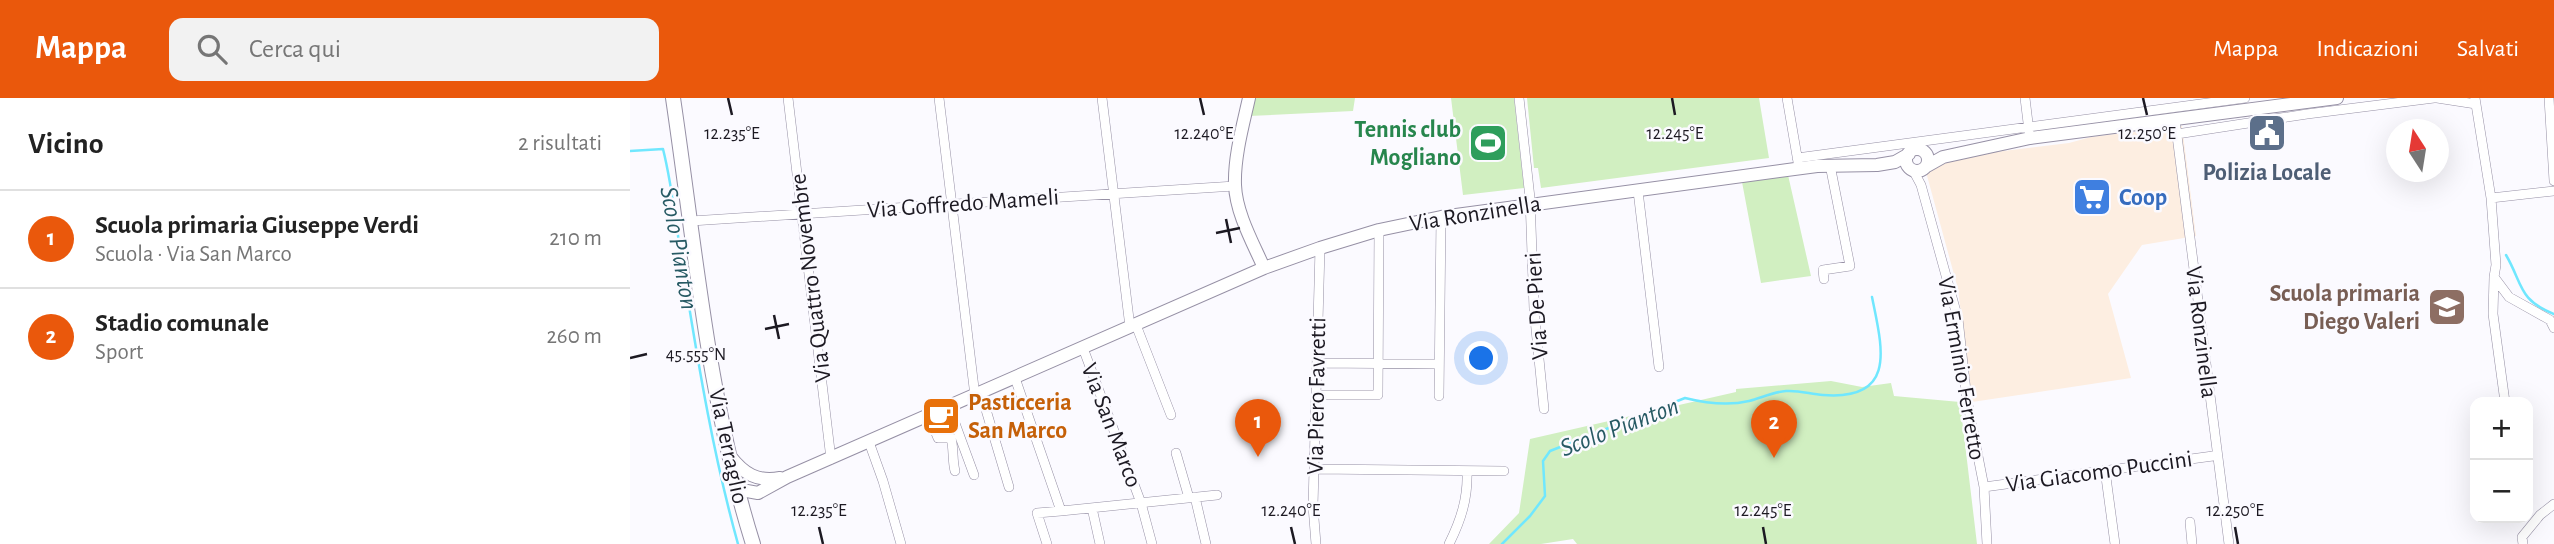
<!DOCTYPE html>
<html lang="it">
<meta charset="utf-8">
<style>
:root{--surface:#fff;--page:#f2f2f2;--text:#222;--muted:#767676;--line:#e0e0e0;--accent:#ea580c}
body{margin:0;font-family:"Alegreya Sans",sans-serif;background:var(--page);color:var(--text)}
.controls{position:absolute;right:21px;bottom:21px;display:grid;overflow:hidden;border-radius:14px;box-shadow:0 7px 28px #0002}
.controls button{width:63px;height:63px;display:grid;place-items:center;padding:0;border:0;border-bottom:2px solid var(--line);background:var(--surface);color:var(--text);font:35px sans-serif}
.compass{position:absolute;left:1756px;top:21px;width:63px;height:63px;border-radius:50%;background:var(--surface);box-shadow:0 7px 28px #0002;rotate:348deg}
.you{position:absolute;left:852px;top:261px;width:24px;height:24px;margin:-18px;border:5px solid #fff;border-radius:50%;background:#1a73e8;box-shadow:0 0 0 10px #1a73e833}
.badge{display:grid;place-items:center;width:46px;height:46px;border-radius:50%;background:var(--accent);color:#fff;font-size:23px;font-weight:700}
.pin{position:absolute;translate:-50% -58px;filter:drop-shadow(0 2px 4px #0008)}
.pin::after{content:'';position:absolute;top:37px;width:24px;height:21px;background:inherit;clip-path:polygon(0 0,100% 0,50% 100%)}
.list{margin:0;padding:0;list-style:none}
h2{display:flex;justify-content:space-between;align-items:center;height:91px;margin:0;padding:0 28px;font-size:30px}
h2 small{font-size:23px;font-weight:400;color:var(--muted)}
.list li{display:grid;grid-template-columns:46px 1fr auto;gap:21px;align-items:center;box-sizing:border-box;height:98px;padding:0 28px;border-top:2px solid var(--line)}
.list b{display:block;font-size:26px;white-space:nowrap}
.list p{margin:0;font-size:23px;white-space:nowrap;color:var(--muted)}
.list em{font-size:23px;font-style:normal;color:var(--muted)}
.icon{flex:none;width:38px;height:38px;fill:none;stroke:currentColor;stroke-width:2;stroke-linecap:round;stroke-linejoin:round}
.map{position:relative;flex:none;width:1924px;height:446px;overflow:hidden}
header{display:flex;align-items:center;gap:42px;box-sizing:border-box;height:98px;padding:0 35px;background:var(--accent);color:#fff}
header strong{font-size:33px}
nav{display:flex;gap:38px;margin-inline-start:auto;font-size:24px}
.search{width:490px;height:63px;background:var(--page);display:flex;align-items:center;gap:18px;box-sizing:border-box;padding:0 24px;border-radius:14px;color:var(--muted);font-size:26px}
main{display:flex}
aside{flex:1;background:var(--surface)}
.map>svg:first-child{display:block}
.industrial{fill:#fdeee1}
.green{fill:#d1efc1}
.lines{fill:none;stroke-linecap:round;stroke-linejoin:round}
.stream{stroke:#70e7fe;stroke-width:2.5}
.street-casing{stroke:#9690a5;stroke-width:10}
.secondary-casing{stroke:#9690a5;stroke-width:14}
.primary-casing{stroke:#9690a5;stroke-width:16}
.street{stroke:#fff;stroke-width:9}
.secondary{stroke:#fff;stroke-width:12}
.primary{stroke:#fff;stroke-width:14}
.ticks{fill:none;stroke:#1c1922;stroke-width:2.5}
.labels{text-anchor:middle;stroke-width:5;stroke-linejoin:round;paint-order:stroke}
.leisure-label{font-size:24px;font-weight:bold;fill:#27864d;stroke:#fbfaff;text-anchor:end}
.service-label{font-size:24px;font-weight:bold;fill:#4e5e75;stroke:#fbfaff}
.shop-label{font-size:24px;font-weight:bold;fill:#366cbe;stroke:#fbfaff;text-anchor:start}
.street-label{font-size:24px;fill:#1c1922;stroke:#fbfaff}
.education-label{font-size:24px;font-weight:bold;fill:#785e54;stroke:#fbfaff;text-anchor:end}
.food-label{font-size:24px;font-weight:bold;fill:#c56008;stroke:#fbfaff;text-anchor:start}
.water-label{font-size:26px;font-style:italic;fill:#275a64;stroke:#fbfaff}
.ticks-label{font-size:18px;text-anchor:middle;fill:#1c1922;stroke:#fbfaff;stroke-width:5;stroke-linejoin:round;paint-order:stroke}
</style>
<header>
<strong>Mappa</strong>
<div class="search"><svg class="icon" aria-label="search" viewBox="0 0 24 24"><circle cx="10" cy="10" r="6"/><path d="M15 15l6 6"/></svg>Cerca qui</div>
<nav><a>Mappa</a><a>Indicazioni</a><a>Salvati</a></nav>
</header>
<main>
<aside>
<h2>Vicino<small>2 risultati</small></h2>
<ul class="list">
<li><span class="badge">1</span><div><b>Scuola primaria Giuseppe Verdi</b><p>Scuola · Via San Marco</p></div><em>210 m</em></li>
<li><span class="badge">2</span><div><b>Stadio comunale</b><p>Sport</p></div><em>260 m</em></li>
</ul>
</aside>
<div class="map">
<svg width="1924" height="446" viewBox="0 0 1924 446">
<rect width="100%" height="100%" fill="#fbfaff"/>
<path class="industrial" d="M1552 28 1566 138 1512 147 1478 196 1501 280 1342 304 1328 191 1296 74 1301 62 1439 45 1461 39Z"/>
<path class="green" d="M622 0H725L723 13 619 18Z
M821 0H884L894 90 833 97Z
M897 0H1129L1139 60 911 90 908 70H904Z
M1158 77 1181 178 1131 185 1112 84Z
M1201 283 1232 289 1261 285 1264 298 1330 304 1347 446H947L943 441 911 446H859L889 415 900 341 1106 294V291Z"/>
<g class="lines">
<path class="stream" d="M0 53 33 51C44 95 47 139 55 183 69 271 84 360 108 446
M1876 157C1893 186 1888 202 1924 216
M872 446 900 418 915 398 913 363 920 353 1055 300C1075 305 1098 308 1119 303 1131 300 1143 294 1156 293 1169 292 1180 296 1193 297 1268 303 1252 249 1242 199"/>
<defs>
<path id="street" d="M158 0 201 361
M309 0 345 298
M472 0 500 229
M889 0 900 100 904 211 914 311
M1157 0 1168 64
M1395 0 1399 33
M1807 0 1846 6
M1845 0 1861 100 1866 167 1864 179 1879 199 1920 222 1924 230
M1919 0 1924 83
M1545 22 1599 446
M1547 36 1677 16 1804 0
M1167 60 1615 0
M1283 72 1291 87 1328 221 1337 302 1354 389 1357 446
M1008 93 1029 269
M1861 100 1924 93
M61 123 605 88
M1864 179 1863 216 1875 304
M1194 181 1193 172 1220 168 1200 67
M506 227 541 317
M453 250 511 405 522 446
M687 265 809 266
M385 280 431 413 587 397
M351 295 379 389
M686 297H748L749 132
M809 298 811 119
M319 309 344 377
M299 318 308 340H321C324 351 322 361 325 373
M239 344 253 383 271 446
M546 355 559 400
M685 371 874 373
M1475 372 1485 446
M1354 389 1583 358
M565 399 576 446
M462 410 470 446
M1560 424 1562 446
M417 446 407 415 431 413
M686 446 683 408 690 150
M819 446C831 422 838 400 837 374
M1893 446 1892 439 1910 417 1924 406"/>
<path id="secondary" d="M619 0C613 27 604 59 605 87 606 115 623 145 634 170
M1276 62a11 11 0 1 1 22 0a11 11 0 1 1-22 0Z
M1297 68 1313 59 1400 40 1707 0
M100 358C114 376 127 384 150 380
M106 391 128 395 157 379 634 170 690 150 749 132 811 119 1187 68 1247 67 1265 64 1279 56"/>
<path id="primary" d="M43 0C65 148 78 303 123 446"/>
</defs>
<use href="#street" class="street-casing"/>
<use href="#secondary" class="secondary-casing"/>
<use href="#primary" class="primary-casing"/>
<use href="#street" class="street"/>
<use href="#secondary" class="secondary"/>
<use href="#primary" class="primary"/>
</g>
<path class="ticks" d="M98 0 102 17M570 0 574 17M1042 0 1045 17M1513 0 1517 17M596 121 601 145M586 135 610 130M144 217 149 241M135 231 159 226M0 260 17 256M189 429 193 446M661 429 665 446M1133 429 1136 446M1605 429 1608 446"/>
<defs>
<symbol id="civic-square" viewBox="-11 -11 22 22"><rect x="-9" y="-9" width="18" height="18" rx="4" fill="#5c6f8a" stroke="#fbfaff"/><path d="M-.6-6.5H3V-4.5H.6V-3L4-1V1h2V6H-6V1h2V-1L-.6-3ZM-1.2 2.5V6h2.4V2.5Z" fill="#fff"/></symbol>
<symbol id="stadium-square" viewBox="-11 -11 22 22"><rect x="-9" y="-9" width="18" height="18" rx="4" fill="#2e9e5b" stroke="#fbfaff"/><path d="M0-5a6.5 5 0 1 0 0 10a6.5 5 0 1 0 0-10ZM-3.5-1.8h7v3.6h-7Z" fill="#fff"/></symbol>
<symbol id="supermarket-square" viewBox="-11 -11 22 22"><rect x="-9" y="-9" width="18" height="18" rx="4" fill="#3f7fe0" stroke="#fbfaff"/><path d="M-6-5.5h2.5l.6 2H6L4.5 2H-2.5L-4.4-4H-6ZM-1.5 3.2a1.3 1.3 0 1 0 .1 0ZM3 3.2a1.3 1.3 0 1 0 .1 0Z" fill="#fff"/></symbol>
<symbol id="school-square" viewBox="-11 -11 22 22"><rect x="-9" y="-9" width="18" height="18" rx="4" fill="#8d6e63" stroke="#fbfaff"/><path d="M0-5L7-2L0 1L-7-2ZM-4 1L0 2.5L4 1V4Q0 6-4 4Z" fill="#fff"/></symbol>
<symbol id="cafe-square" viewBox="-11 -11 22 22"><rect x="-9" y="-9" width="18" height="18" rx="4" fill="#e8710a" stroke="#fbfaff"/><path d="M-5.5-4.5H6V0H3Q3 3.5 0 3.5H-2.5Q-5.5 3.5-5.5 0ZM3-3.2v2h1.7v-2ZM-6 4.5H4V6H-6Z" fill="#fff"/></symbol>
</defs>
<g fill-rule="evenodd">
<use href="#civic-square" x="1615" y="13" width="44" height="44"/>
<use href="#stadium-square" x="836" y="23" width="44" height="44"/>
<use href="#supermarket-square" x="1440" y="77" width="44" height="44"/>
<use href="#school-square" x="1795" y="187" width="44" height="44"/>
<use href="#cafe-square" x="289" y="296" width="44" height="44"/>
</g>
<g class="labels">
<g class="leisure-label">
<text x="831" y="39">Tennis club<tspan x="831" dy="28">Mogliano</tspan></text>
</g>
<g class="service-label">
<text x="1637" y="82">Polizia Locale</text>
</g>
<g class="shop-label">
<text x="1489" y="107">Coop</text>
</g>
<g class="street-label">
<text transform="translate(333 105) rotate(-4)" y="8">Via Goffredo Mameli</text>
<text transform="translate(845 115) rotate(-9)" y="8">Via Ronzinella</text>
<text transform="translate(180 180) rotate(-97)" y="8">Via Quattro Novembre</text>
<text transform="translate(906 208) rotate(-94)" y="8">Via De Pieri</text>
<text transform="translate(1572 234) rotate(83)" y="8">Via Ronzinella</text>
<text transform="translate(1332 270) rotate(80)" y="8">Via Erminio Ferretto</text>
<text transform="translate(686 298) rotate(-89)" y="8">Via Piero Favretti</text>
<text transform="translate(482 327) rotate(69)" y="8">Via San Marco</text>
<text transform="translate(99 348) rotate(78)" y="8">Via Terraglio</text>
<text transform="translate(1469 373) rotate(-8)" y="8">Via Giacomo Puccini</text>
</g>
<g class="education-label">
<text x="1790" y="203">Scuola primaria<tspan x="1790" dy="28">Diego Valeri</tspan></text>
</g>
<g class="food-label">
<text x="338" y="312">Pasticceria<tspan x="338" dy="28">San Marco</tspan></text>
</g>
<g class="water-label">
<text transform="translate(50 150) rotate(80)" y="9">Scolo Pianton</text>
<text transform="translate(989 328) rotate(-21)" y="9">Scolo Pianton</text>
</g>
</g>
<g class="ticks-label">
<text x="102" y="41">12.235°E</text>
<text x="574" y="41">12.240°E</text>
<text x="1045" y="41">12.245°E</text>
<text x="1517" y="41">12.250°E</text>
<text x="66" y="262">45.555°N</text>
<text x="189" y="418">12.235°E</text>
<text x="661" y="418">12.240°E</text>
<text x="1133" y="418">12.245°E</text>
<text x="1605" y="418">12.250°E</text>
</g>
</svg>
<div class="controls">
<button>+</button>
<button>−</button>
</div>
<svg class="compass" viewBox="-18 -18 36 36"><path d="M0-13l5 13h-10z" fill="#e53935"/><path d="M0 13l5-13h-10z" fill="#767676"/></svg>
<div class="you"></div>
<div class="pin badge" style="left:628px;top:359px">1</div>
<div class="pin badge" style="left:1144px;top:360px">2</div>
</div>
</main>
